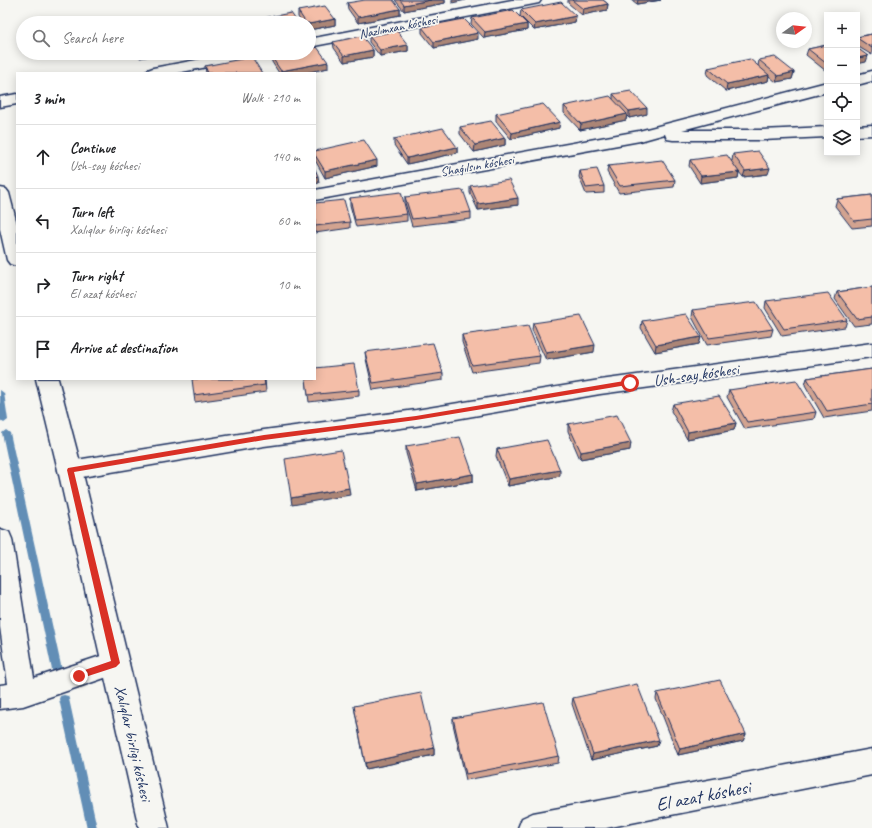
<!DOCTYPE html>
<meta charset="utf-8">
<style>
:root{--surface:#fff;--page:#f6f6f6;--text:#202124;--muted:#757577;--line:#e0e0e0}
body{margin:0;font-family:Caveat,sans-serif;background:var(--page);color:var(--text)}
.controls{position:absolute;right:12px;top:12px;display:grid;overflow:hidden;border-radius:0px;box-shadow:0 2px 10px #0003}
.controls button{width:36px;height:36px;display:grid;place-items:center;padding:0;border:0;border-bottom:1px solid var(--line);background:var(--surface);color:var(--text);font:20px sans-serif}
.compass{position:absolute;left:776px;top:12px;width:36px;height:36px;border-radius:50%;background:var(--surface);box-shadow:0 2px 10px #0003;rotate:75deg}
.stop{position:absolute;width:12px;height:12px;margin:-9px;border:3px solid #d93025;border-radius:50%;background:#fff}
.stop.end{background:#d93025;border-color:#fff;box-shadow:0 1px 4px #0008}
.list{margin:0;padding:0;list-style:none}
h2{display:flex;justify-content:space-between;align-items:center;height:52px;margin:0;padding:0 16px;font-size:17px}
h2 small{font-size:13px;font-weight:400;color:var(--muted)}
.list li{display:grid;grid-template-columns:26px 1fr auto;gap:12px;align-items:center;box-sizing:border-box;height:64px;padding:0 16px;border-top:1px solid var(--line)}
.list b{display:block;font-size:15px;white-space:nowrap}
.list p{margin:0;font-size:13px;white-space:nowrap;color:var(--muted)}
.list em{font-size:13px;font-style:normal;color:var(--muted)}
.icon{flex:none;width:22px;height:22px;fill:none;stroke:currentColor;stroke-width:2;stroke-linecap:round;stroke-linejoin:round}
.map{position:relative;flex:none;width:872px;height:828px;overflow:hidden}
.search{position:absolute;background:var(--surface);box-shadow:0 2px 10px #0003;left:16px;top:16px;width:300px;height:44px;display:flex;align-items:center;gap:10px;box-sizing:border-box;padding:0 14px;border-radius:22px;color:var(--muted);font-size:15px}
.panel{position:absolute;background:var(--surface);box-shadow:0 2px 10px #0003;left:16px;top:72px;width:300px;height:308px;border-radius:0px}
.map>svg:first-child{display:block}
.lines{fill:none;stroke-linecap:round;stroke-linejoin:round}
.stream{fill:#628eb6;fill-rule:evenodd}
.minor-casing{stroke:#1b2f5e;stroke-width:3}
.tertiary-casing{stroke:#1b2f5e;stroke-width:3}
.minor{fill:#f6f6f2;fill-rule:evenodd}
.tertiary{fill:#f6f6f2;fill-rule:evenodd}
.wall{fill:#d2a390;stroke:#1b2f5e}
.shaded-wall{fill:#ab8576;stroke:#1b2f5e}
.building{fill:#f4bea8;stroke:#1b2f5e}
.route{fill:#d93025}
.labels{text-anchor:middle;stroke-width:3.5;stroke-linejoin:round;paint-order:stroke}
.far-street-label{font-size:13px;fill:#1b2f5e;stroke:#f6f6f2}
.street-label{font-size:16px;fill:#1b2f5e;stroke:#f6f6f2}
.near-street-label{font-size:19px;fill:#1b2f5e;stroke:#f6f6f2}
</style>
<div class="map">
<svg width="872" height="828" viewBox="0 0 872 828">
<rect width="100%" height="100%" fill="#f6f6f2"/>
<filter id="ink" filterUnits="userSpaceOnUse"><feTurbulence type="fractalNoise" baseFrequency=".025" numOctaves="2"/><feDisplacementMap in="SourceGraphic" scale="8" xChannelSelector="R" yChannelSelector="G"/><feConvolveMatrix kernelMatrix="1 2 1 2 8 2 1 2 1" color-interpolation-filters="sRGB"/></filter>
<g filter="url(#ink)">
<g class="lines">
<path class="stream" d="M0 390 4 393 8 420 4 423 0 420Z
M6 430 10 433 62 670 60 673 57 674 54 673 52 670 2 433Z
M64 695 68 696 69 699 97 828H87L59 699 60 696Z"/>
<defs>
<path id="minor" d="M512 0H541L539 3 534 4 309 47V39Z
M234 53H264L262 56 177 73H145L148 70 153 68Z
M872 71V81L857 85V75Z
M827 82V92L682 130H762L827 127V137L762 140H673L667 139 665 134 640 141 315 200V190L639 131Z
M17 94V104L0 107V97Z
M872 125V135L857 136V126Z
M872 343V357L600 394 416 426 264 446 70 479 62 476 58 470 62 464 70 461 264 430 416 410 600 380Z
M0 529 9 532 12 539 34 678 116 651 125 655 129 663 125 671 23 706 0 709V685L8 684 0 627Z
M872 749V775L606 828H518L522 818 533 813Z"/>
<path id="tertiary" d="M0 188 6 189 9 193 17 224V266L10 264 7 260 0 229Z
M36 379H58L82 470 169 828H139L58 470Z"/>
</defs>
<use href="#minor" class="minor-casing"/>
<use href="#tertiary" class="tertiary-casing"/>
<use href="#minor" class="minor"/>
<use href="#tertiary" class="tertiary"/>
</g>
<path class="wall" d="M395 0H445V3L404 11Z
M568 0H603L608 4 607 10 582 15 568 3Z
M632 0H661L637 4Z
M347 3 400 9V15L358 23 348 9Z
M521 10 576 16 575 22 534 30 520 16Z
M298 11 335 19V25L309 30V23H302L298 17Z
M472 18 527 24V30L484 38 471 24Z
M422 27 478 39 434 48 422 33Z
M872 34V55L857 46V37Z
M369 36 408 45V51L380 56 369 42Z
M333 42 373 50V57L344 62 334 48Z
M827 45V70L826 71 806 55 808 49Z
M271 56 328 68 305 73H279L272 62Z
M759 60 794 72 792 79 776 82 769 76 768 81 726 91 707 75 708 68 758 66Z
M205 66 262 73H206Z
M613 94 647 114 629 118 627 116 626 120 580 130 564 113V106L613 99Z
M496 114 559 128 511 139 496 121Z
M460 127 505 138V145L474 152 460 134Z
M394 139 457 147V153L407 164 394 145Z
M315 151 377 166 325 178 315 160Z
M733 154 768 174 743 177 739 172 738 178 700 183 689 166 690 160 732 161Z
M608 166 675 180 674 187 619 193 607 172Z
M580 171 604 186V193L586 194 579 177Z
M470 186 518 205 478 210 470 193Z
M872 195V226L852 228 835 206 837 199Z
M405 197 471 212V219L412 226 405 203Z
M350 198 407 214V221L356 227 350 205Z
M315 203 350 222V228L315 233Z
M872 287V324L854 326 835 299 837 292Z
M766 301 847 320 845 327 782 336 765 308Z
M693 310 773 329 771 336 707 345 692 317Z
M642 321 701 337 699 344 655 352 641 328Z
M533 323 594 352 546 360 532 330Z
M462 335 540 356 539 363 472 372 462 342Z
M365 352 443 373V380L373 390 366 359Z
M872 369V411L824 418 805 385 807 378Z
M265 379 266 392 195 402 194 395Z
M306 379 359 390V396L309 402Z
M729 390 816 412 814 419 745 429 727 397Z
M673 404 736 423 734 430 687 439 671 411Z
M568 424 630 450 580 459 568 431Z
M406 446 473 474V481L417 491 406 453Z
M497 449 560 476 508 486 496 456Z
M657 693 746 734 743 741 678 755 656 699Z
M573 698 657 746 591 760 572 704Z
M354 706 434 748V755L366 769 355 712Z
M453 718 559 756 558 763 466 780 453 724Z"/>
<path class="shaded-wall" d="M431 0H445V3L404 11V5Z
M452 0H466L452 3Z
M638 0H661L637 4Z
M608 4 607 10 582 15 583 9Z
M400 9V15L358 23V17Z
M576 16 575 22 534 30 535 24Z
M335 19V25L309 30V24Z
M527 24V30L484 38 485 32Z
M478 33V39L434 48V42Z
M408 45V51L380 56V50Z
M373 50V57L344 62V56Z
M139 53H166L140 58Z
M868 56 866 62 857 64V58Z
M328 62V68L305 73H281V71Z
M794 72 792 79 776 82 778 76Z
M769 75 768 81 726 91 727 84Z
M647 108V114L629 118V111Z
M627 114 626 120 580 130 581 124Z
M560 122 559 128 511 139 512 133Z
M505 138V145L474 152 475 145Z
M457 147V153L407 164V158Z
M377 160V166L325 178V171Z
M770 168 768 174 743 177 745 171Z
M739 172 738 178 700 183 701 176Z
M318 176 319 183 315 184V177Z
M518 198V205L478 210V204Z
M701 337 699 344 655 352 656 345Z
M595 345 594 352 546 360V353Z
M736 423 734 430 687 439 688 432Z
M631 443 630 450 580 459 581 452Z
M560 470V476L508 486 509 479Z
M473 474V481L417 491V484Z
M349 488 350 495 292 505 291 498Z
M746 734 743 741 678 755 680 749Z
M659 740 657 746 591 760 593 754Z
M434 748V755L366 769 365 763Z"/>
<path class="building" d="M365 0H393L400 9 358 17 347 3Z
M400 0H431L404 5Z
M572 0H603L608 4 583 9Z
M561 2 576 16 535 24 521 10Z
M325 6 335 19 309 24V23H306L298 11Z
M513 10 527 24 485 32 472 18Z
M291 13 298 23H248L247 21Z
M464 19 478 33 434 42 422 27Z
M397 31 408 45 380 50 369 36Z
M872 34V48L857 38V37Z
M362 36 373 50 344 56 333 42Z
M827 45V64L808 49Z
M317 47 328 62 281 71 271 56 285 53H309V49Z
M857 48 868 56 857 58Z
M252 57 262 73H208L205 66Z
M775 57 794 72 778 76 759 60Z
M750 59 769 75 727 84 708 68Z
M631 91 647 108 629 111 613 94Z
M610 96 627 114 581 124 564 106Z
M543 104 560 122 512 133 496 114Z
M491 121 505 138 475 145 460 127Z
M443 128 457 147 407 158 394 139Z
M364 140 377 160 325 171 315 155V151Z
M758 151 770 168 745 171 733 154Z
M727 155 739 172 701 176 690 160Z
M662 160 675 180 620 186 608 166Z
M315 169 318 176 315 177Z
M597 169 604 186 586 188 580 171Z
M509 180 518 198 478 204 470 186Z
M463 190 471 212 412 219 405 197Z
M401 192 407 214 355 220 350 198Z
M872 195V219L854 221 837 199Z
M344 200 350 222 315 226V203Z
M872 287V317L857 319 837 292Z
M828 293 847 320 784 329 766 301Z
M756 302 773 329 709 338 693 310Z
M686 314 701 337 656 345 642 321Z
M581 316 595 345 546 353 533 323Z
M528 326 540 356 472 365 462 335Z
M433 343 443 373 373 383 365 352Z
M354 364 359 390 308 395 306 379H315V368Z
M872 369V404L827 411 807 378Z
M192 379H264L265 385 194 395Z
M796 380 816 412 747 422 729 390Z
M719 396 736 423 688 432 673 404Z
M617 415 631 443 581 452 568 424Z
M460 437 473 474 417 484 406 446Z
M547 440 560 470 509 479 497 449Z
M341 450 349 488 291 498 285 459Z
M720 680 746 734 680 749 657 693Z
M637 684 659 740 593 754 573 698Z
M421 693 434 748 365 763 354 706Z
M543 702 559 756 466 774 453 718Z"/>
</g>
<path class="route" d="M630 380 633 381V384L416 420 264 440 74 472 120 663 116 667 79 679 76 678V673L111 661 67 470 68 468 264 435 416 416Z"/>
<g class="labels">
<g class="far-street-label">
<text transform="translate(398 26) rotate(-11)" y="5">Nazlımxan kóshesi</text>
<text transform="translate(477 165) rotate(-10)" y="5">Shaǵılsın kóshesi</text>
</g>
<g class="street-label">
<text transform="translate(696 374) rotate(-8)" y="6">Ush-say kóshesi</text>
<text transform="translate(134 743) rotate(77)" y="6">Xalıqlar birligi kóshesi</text>
</g>
<g class="near-street-label">
<text transform="translate(703 795) rotate(-11)" y="7">El azat kóshesi</text>
</g>
</g>
</svg>
<div class="controls">
<button>+</button>
<button>−</button>
<button><svg class="icon" aria-label="locate" viewBox="0 0 24 24"><circle cx="12" cy="12" r="6"/><path d="M12 2v4M12 18v4M2 12h4M18 12h4"/></svg></button>
<button><svg class="icon" aria-label="layers" viewBox="0 0 24 24"><path d="M12 4l9 5-9 5-9-5zM3 14l9 5 9-5"/></svg></button>
</div>
<svg class="compass" viewBox="-18 -18 36 36"><path d="M0-13l5 13h-10z" fill="#e53935"/><path d="M0 13l5-13h-10z" fill="#757577"/></svg>
<div class="stop" style="left:630px;top:383px"></div>
<div class="stop end" style="left:79px;top:676px"></div>
<div class="search"><svg class="icon" aria-label="search" viewBox="0 0 24 24"><circle cx="10" cy="10" r="6"/><path d="M15 15l6 6"/></svg>Search here</div>
<section class="panel">
<h2>3 min<small>Walk · 210 m</small></h2>
<ul class="list">
<li><svg class="icon" aria-label="ahead" viewBox="0 0 24 24"><path d="M12 20V5M6 11l6-6 6 6"/></svg><div><b>Continue</b><p>Ush-say kóshesi</p></div><em>140 m</em></li>
<li><svg class="icon" aria-label="left" viewBox="0 0 24 24"><path d="M17 20v-9H6M10 6l-5 5 5 5"/></svg><div><b>Turn left</b><p>Xalıqlar birligi kóshesi</p></div><em>60 m</em></li>
<li><svg class="icon" aria-label="right" viewBox="0 0 24 24"><path d="M7 20v-9h11M14 6l5 5-5 5"/></svg><div><b>Turn right</b><p>El azat kóshesi</p></div><em>10 m</em></li>
<li><svg class="icon" aria-label="arrive" viewBox="0 0 24 24"><path d="M6 21V4h12l-3 4 3 4H6"/></svg><div><b>Arrive at destination</b></div></li>
</ul>
</section>
</div>
